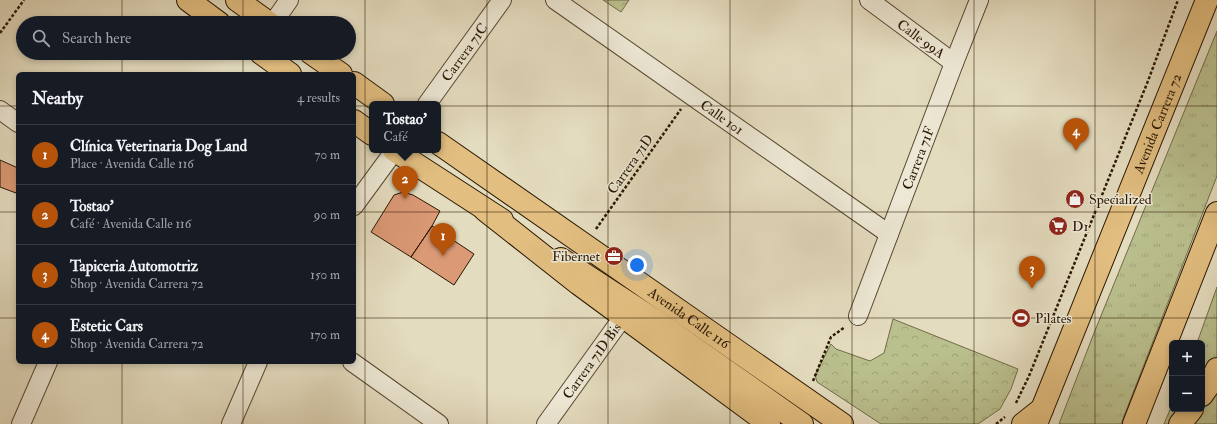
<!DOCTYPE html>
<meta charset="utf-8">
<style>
:root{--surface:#171b24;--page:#242831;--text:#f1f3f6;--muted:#9ea1a6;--line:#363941;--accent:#b45309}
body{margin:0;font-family:"IM FELL Double Pica",serif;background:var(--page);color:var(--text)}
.controls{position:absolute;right:12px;bottom:12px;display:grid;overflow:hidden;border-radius:6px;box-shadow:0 2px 6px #0003}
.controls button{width:36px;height:36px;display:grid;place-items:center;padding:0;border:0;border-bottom:1px solid var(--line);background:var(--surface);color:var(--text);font:20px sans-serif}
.you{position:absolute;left:637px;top:265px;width:14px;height:14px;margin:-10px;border:3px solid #fff;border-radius:50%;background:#1a73e8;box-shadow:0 0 0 6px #1a73e833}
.badge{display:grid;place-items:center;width:26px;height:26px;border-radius:50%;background:var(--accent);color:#fff;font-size:13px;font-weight:700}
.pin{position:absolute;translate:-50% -33px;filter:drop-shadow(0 1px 2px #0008)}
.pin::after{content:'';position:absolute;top:21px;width:14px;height:12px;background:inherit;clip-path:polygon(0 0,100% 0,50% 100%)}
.popup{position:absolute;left:369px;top:101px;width:72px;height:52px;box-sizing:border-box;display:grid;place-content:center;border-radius:6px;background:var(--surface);filter:drop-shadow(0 1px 3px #0005);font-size:13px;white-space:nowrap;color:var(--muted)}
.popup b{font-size:15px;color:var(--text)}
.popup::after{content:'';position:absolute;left:50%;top:100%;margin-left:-8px;border:8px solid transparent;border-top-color:var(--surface)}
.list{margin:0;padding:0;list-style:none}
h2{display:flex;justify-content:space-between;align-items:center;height:52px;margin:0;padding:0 16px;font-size:17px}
h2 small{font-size:13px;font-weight:400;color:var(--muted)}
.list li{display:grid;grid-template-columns:26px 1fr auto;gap:12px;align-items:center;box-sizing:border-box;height:60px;padding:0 16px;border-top:1px solid var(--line)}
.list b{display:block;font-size:15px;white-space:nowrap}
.list p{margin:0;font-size:13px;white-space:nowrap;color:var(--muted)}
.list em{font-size:13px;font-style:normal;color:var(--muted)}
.icon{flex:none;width:22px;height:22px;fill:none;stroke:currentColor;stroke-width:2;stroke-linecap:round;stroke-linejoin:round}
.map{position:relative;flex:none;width:1217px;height:424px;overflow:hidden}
.search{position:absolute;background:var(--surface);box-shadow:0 2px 6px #0003;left:16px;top:16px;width:340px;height:44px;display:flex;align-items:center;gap:10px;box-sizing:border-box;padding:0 14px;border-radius:22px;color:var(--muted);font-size:15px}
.panel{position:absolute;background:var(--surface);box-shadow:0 2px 6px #0003;left:16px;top:72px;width:340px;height:292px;border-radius:6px}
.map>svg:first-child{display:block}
.grass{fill:url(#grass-tufts);stroke:#726b48}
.park{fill:url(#park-crowns);stroke:#726b48}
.building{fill:#db9975;stroke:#291702}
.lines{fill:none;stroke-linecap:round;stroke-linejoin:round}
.minor-casing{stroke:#584831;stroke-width:20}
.major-casing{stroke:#291702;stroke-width:24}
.highway-casing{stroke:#291702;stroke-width:24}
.path{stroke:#291702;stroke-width:2.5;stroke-dasharray:3 2;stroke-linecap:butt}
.minor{stroke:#ede8d5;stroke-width:18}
.major{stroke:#e2be80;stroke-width:22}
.highway{stroke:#e2be80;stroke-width:22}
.grid{fill:none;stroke:#291702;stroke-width:1;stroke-opacity:0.55}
.labels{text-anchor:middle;stroke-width:3;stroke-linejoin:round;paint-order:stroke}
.street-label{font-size:14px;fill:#291702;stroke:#ede8d5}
.poi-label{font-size:14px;fill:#291702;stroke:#ede8d5;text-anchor:start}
</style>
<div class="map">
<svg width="1217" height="424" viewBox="0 0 1217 424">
<defs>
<pattern id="grass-tufts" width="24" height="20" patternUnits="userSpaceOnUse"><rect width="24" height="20" fill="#babf8e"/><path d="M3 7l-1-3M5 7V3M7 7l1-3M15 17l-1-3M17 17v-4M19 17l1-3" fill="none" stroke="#a0a379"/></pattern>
<pattern id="park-crowns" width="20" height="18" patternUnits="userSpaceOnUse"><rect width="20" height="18" fill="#babf8e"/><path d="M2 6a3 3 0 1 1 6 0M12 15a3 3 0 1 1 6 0" fill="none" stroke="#a0a379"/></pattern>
</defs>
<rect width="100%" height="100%" fill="#e4dcbf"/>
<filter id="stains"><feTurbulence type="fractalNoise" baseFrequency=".005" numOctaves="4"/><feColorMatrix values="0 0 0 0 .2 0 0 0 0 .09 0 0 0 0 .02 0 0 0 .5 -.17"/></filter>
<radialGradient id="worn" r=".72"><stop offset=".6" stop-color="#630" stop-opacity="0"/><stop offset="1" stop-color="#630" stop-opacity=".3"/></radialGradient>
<path class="grass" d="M1217 31V176L1121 424H1059L1094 333Z
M1217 287V424H1164L1172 405V409H1202V343H1197Z"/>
<path class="park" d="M603 0H629L621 12Z
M893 319 1018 369 1011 389 1000 409 978 424H881L817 382 815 375 831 344 836 349 870 361 884 353Z"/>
<path class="building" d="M0 160 18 168V189L16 193 0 187Z
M403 192 413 195 440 211 432 226 411 257 371 232 394 195Z
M432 226 474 254 454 285 411 257Z"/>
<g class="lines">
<defs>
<g id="minor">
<path id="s1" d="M555 0 889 234"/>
<path id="s2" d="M869 0 954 63"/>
<path d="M273 23 289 0"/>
<path id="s3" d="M427 104 502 0"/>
<path d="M0 110 18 123"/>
<path d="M354 206 395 150"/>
<path id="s4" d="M858 316 954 63 979 0"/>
<path d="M352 362 439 424"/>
<path d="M21 424 48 362"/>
<path d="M231 424 258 362"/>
<path id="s5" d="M546 424 623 317"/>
</g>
<g id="major">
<path d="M188 0 219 23"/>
<path d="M237 0 269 23"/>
<path d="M261 53 290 74"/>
<path d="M311 53 341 74"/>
<path d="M354 83 383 104"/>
<path d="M354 121 372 134"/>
<path id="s6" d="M438 143 842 424"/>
<path d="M394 150 502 220"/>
<path d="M561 259 656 321 802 424"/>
<path d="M1202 395 1209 385 1217 369"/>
<path d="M1023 424 1042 409"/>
<path d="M1180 424 1192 409"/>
</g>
<g id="highway">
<path d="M485 210 579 284 769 424"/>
<path id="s7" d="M1036 424 1207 0"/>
<path d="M1134 424 1217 213"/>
</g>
</defs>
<use href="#minor" class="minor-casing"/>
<use href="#major" class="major-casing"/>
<use href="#highway" class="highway-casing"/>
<path class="path" d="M0 33 24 0
M596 229 681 109
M813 381 831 337 845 327
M1016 403 1029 376 1148 81 1178 0
M996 424 1005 417"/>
<use href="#minor" class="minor"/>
<use href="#major" class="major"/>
<use href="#highway" class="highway"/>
</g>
<path class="grid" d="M122 0V23M243 0V23M365 0V424M487 0V424M608 0V424M730 0V424M852 0V424M974 0V424M1095 0V424M122 53V74M243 53V74M0 106H18M354 106H1217M0 212H18M354 212H1217M0 318H18M354 318H1217M122 362V424M243 362V424"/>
<defs>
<symbol id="shop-disc" viewBox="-11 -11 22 22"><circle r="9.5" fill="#8f2418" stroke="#ede8d5"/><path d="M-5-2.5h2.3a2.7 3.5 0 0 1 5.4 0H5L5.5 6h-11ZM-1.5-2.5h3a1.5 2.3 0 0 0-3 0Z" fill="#fff"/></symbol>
<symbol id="supermarket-disc" viewBox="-11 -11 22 22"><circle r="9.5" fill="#8f2418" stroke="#ede8d5"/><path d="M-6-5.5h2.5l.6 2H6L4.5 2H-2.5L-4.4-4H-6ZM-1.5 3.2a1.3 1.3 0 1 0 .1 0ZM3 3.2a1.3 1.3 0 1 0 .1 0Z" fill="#fff"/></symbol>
<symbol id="office-disc" viewBox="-11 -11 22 22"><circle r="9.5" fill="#8f2418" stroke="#ede8d5"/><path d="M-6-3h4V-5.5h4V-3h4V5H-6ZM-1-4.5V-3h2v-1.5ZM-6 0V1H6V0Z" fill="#fff"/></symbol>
<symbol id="stadium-disc" viewBox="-11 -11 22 22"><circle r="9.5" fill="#8f2418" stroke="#ede8d5"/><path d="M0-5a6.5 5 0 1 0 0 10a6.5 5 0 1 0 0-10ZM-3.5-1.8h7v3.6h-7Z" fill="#fff"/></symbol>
</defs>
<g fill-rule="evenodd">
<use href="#shop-disc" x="1064" y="188" width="22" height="22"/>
<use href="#supermarket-disc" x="1047" y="215" width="22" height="22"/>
<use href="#office-disc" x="603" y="245" width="22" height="22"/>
<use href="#stadium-disc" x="1010" y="307" width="22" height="22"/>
</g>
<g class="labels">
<g class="street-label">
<text dy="5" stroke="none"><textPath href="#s2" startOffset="65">Calle 99A</textPath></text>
<text dy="5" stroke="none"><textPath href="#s3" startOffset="64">Carrera 71C</textPath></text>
<text dy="5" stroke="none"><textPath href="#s1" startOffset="204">Calle 101</textPath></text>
<text dy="5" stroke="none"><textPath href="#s7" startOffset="324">Avenida Carrera 72</textPath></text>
<text dy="5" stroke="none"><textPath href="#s4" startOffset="169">Carrera 71F</textPath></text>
<text transform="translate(630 164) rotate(-55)" y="5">Carrera 71D</text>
<text dy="5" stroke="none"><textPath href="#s6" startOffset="306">Avenida Calle 116</textPath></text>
<text dy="5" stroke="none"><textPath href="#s5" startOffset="78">Carrera 71D Bis</textPath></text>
</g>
<g class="poi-label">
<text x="1089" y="204">Specialized</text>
<text x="1072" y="231">D1</text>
<text x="600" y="261" text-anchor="end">Fibernet</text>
<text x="1035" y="323">Pilates</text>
</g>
</g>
<rect width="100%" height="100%" filter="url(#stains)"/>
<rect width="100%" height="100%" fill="url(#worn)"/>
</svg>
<div class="controls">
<button>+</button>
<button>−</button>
</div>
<div class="you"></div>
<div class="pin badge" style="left:443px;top:256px">1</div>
<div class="pin badge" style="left:405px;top:199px">2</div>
<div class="popup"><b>Tostao’</b>Café</div>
<div class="pin badge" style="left:1032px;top:289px">3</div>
<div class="pin badge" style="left:1076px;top:151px">4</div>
<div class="search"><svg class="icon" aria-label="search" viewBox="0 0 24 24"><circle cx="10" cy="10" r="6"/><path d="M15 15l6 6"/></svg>Search here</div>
<section class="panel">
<h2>Nearby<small>4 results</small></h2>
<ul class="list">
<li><span class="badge">1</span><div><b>Clínica Veterinaria Dog Land</b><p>Place · Avenida Calle 116</p></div><em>70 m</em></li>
<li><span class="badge">2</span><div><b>Tostao’</b><p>Café · Avenida Calle 116</p></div><em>90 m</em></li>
<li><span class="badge">3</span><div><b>Tapiceria Automotriz</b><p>Shop · Avenida Carrera 72</p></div><em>150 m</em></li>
<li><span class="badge">4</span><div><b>Estetic Cars</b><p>Shop · Avenida Carrera 72</p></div><em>170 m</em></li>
</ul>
</section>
</div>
